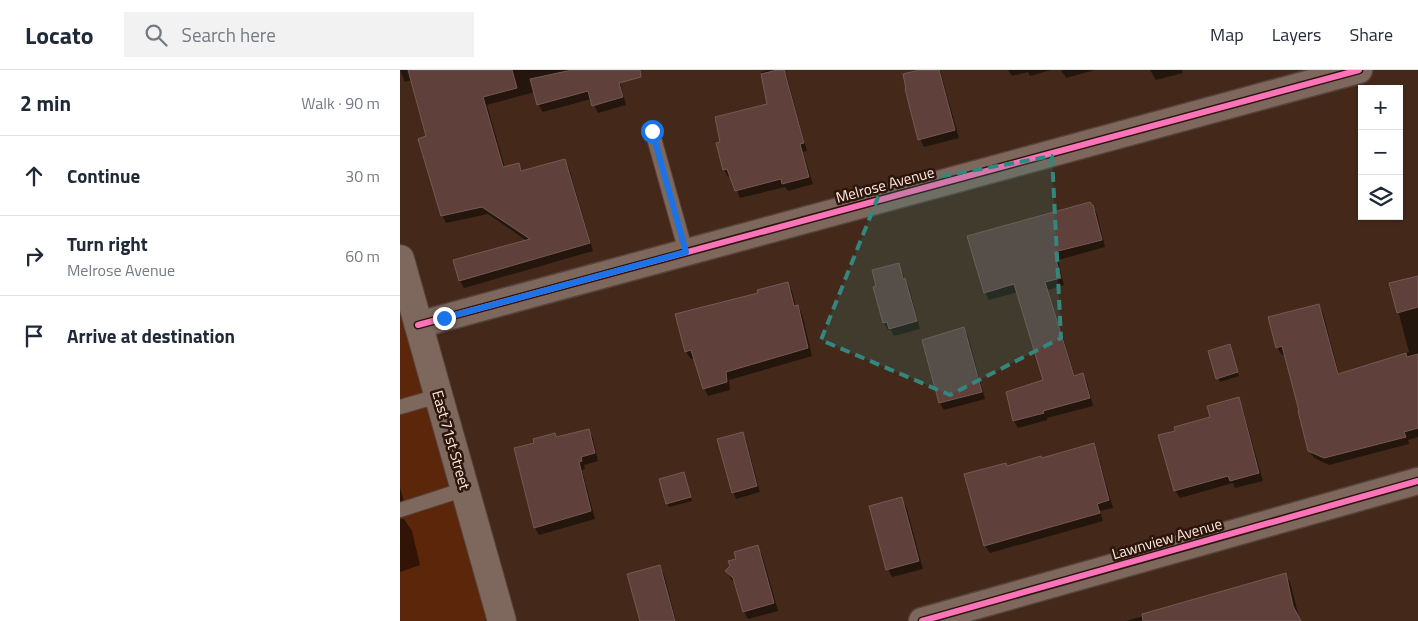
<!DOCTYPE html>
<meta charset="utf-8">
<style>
:root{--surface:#fff;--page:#f2f2f3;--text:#1f2937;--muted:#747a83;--line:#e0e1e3}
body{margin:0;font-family:"Titillium Web",sans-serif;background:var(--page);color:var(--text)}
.controls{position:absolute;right:15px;top:15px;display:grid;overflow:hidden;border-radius:0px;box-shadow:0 1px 4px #0004}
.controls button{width:45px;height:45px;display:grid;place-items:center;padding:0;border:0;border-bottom:1px solid var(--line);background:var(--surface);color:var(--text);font:25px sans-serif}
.stop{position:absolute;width:15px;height:15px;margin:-11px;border:4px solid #1a73e8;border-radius:50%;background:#fff}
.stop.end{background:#1a73e8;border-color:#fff;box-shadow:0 1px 5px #0008}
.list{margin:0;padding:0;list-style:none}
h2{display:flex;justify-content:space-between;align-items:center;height:65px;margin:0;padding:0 20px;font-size:21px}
h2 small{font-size:16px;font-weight:400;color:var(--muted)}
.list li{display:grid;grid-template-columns:32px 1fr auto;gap:15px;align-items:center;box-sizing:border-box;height:80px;padding:0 20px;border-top:1px solid var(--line)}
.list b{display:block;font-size:19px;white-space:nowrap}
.list p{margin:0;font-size:16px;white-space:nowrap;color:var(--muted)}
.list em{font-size:16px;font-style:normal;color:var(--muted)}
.icon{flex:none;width:28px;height:28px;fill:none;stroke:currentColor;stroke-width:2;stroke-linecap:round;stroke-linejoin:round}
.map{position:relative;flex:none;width:1018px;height:551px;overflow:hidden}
header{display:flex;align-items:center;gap:30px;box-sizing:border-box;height:70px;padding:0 25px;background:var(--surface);border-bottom:1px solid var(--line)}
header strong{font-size:24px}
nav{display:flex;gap:28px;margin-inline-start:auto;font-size:18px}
.search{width:350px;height:45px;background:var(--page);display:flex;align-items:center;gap:12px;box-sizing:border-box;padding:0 18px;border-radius:0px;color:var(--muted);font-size:19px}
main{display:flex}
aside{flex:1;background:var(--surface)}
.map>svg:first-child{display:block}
.built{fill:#5c260a}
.shadow{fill:#0007}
.building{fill:#60403b;stroke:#735a53}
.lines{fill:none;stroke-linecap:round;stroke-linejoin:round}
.service-casing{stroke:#57433a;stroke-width:16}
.minor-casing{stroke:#57433a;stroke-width:29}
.tertiary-casing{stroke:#57433a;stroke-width:30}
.service{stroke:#7e685e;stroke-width:14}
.minor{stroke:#7e685e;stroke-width:26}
.tertiary{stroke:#7e685e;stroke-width:28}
.cycleway-casing{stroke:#2c150b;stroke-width:9}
.cycleway{stroke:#fb73b8;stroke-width:6}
.route{stroke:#1a73e8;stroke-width:6}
.marked{fill:#33877f;fill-opacity:0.2;stroke:#33877f;stroke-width:4;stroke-dasharray:10 6;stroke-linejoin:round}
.labels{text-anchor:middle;stroke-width:5;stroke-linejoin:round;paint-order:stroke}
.street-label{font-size:15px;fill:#fee9e1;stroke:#2c150b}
</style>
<header>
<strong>Locato</strong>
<div class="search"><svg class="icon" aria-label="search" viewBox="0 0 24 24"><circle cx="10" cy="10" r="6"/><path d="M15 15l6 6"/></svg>Search here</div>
<nav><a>Map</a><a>Layers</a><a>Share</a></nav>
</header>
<main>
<aside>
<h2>2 min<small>Walk · 90 m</small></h2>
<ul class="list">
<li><svg class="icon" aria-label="ahead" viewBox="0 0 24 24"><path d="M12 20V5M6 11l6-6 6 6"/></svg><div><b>Continue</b></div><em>30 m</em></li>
<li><svg class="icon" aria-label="right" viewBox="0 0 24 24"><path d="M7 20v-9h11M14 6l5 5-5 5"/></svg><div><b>Turn right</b><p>Melrose Avenue</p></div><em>60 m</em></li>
<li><svg class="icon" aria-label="arrive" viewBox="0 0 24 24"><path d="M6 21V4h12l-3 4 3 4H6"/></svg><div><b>Arrive at destination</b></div></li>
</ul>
</aside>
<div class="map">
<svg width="1018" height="551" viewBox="0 0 1018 551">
<rect width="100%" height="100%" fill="#44291a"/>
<path class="built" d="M0 189 102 551H0Z"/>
<path class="shadow" d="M0 0H217L226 35 198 43 191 29 143 42 138 34 135 22 87 35 105 98 119 94 123 102 164 91 169 98 193 181 64 218 60 211 54 191 127 171 88 144 46 153 42 145 28 67 12 10 5 12Z
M368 0H383L387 7 407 81 403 82 413 114 388 121 385 117 340 128 331 106 328 107 324 99 369 35 361 2Z
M515 0H540L559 68 524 77 520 69 509 2Z
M608 0H651L630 6 628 2 612 6Z
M661 0H695L666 8Z
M750 0H782L783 3 756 10Z
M693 136 697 144 705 177 658 190 664 215 648 220 675 306 683 304 687 312 693 336 647 348V350L618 358 614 351 607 323 645 311 618 222 589 230 585 222Z
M498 195 509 217 520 259 494 266 491 260H488L484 253Z
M1018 209V367L1008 370 1009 374 929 395 914 388 909 380 885 284 882 285 877 278 919 235 923 243 939 304 996 287V286L1009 282 991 214Z
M387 213 392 221 396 237 398 236 402 244 412 286 329 310 330 320 308 326 304 318 295 288 291 289 286 282 359 223Z
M564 259 568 266 585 329 544 340 540 333 523 270Z
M830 276 839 306 820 312 818 308Z
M838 329 842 336 863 411 835 418 833 413 780 428 775 420 776 362 811 348Z
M188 360 193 368 198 391 184 395 185 399 182 400 195 449 139 465 135 458 116 379Z
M343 364 346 370 360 422 336 429 333 422Z
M693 375 697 382 713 438 700 441 703 451 590 483 585 476 566 405 641 389Z
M284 404 292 431 269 437 267 433Z
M0 417 7 443 0 447Z
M501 428 506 436 523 499 492 507 488 499Z
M0 449H4L12 461 20 495 0 502Z
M357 477 362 484 378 541 348 549 344 542 336 513 331 509 326 501 337 490Z
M259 496 264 504 276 551H241Z
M885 505 890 512 900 551H726Z"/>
<path class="building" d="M8 0H112L117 18 83 27 103 97 119 93 121 101 165 89 190 173 59 211 53 190 130 169 82 137 41 146 18 69 26 66Z
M172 0H240L241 7 219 13 223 27 192 36 188 21 137 35 130 9Z
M377 0H384L404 73 400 74 409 107 382 114 381 109 335 121 327 99 323 100 316 73 320 72 315 47 367 34 361 4Z
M519 0H539L555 60 518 70 505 19H506L503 4Z
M690 132 692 135H693L702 170 654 182 661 208 645 212 674 306 683 303 690 328 643 341 644 343 613 351 606 322 643 310 614 214 584 223 567 166Z
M499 193 503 209 505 208 517 251 489 259 487 252 483 253 473 217 476 216 472 200Z
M1018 206V237L997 243 989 213Z
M388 212 394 236 398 235 408 278 326 302 327 312 303 319 291 280 285 282 275 244 358 223 357 220Z
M919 234 938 304 1006 283 1007 287 1018 284V358L1004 362 1006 367 924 388 908 381 898 341H899L882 276 876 278 868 247Z
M564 257 582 322 539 333 522 270Z
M830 274 838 302 816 309 808 281Z
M839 327 859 403 830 411 828 406 774 421 758 365 775 361 774 357 810 347 807 336Z
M189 359 195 383 181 387 182 391 179 392 191 441 134 458 114 378 134 373 133 369 155 363 156 367Z
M343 362 357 416 332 423 317 369Z
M694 373 709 430 697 434 700 443 584 476 564 404 606 393 607 396 641 386 642 388Z
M284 402 291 427 266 434 259 409Z
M502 427 519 491 486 500 469 436Z
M358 475 374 533 343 542 333 508 325 501 330 496 328 491 336 489 334 482Z
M260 495 275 551H240L227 504Z
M886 503 893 536 901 551H743L742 544Z"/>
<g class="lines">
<defs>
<path id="service" d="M252 61 286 182
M0 337 38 326
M0 440 65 419"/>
<path id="minor" d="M18 255 959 0
M522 551 1018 411"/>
<path id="tertiary" d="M0 189 102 551"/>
</defs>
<use href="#service" class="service-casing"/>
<use href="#minor" class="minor-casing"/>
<use href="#tertiary" class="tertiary-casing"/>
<use href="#service" class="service"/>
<use href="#minor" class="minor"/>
<use href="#tertiary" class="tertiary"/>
<defs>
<path id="cycleway" d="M18 255 959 0
M522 551 1018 411"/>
</defs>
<use href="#cycleway" class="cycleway-casing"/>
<use href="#cycleway" class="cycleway"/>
</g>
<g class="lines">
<path class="route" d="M44 248 286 182 252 61"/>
</g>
<path class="marked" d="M652 86 661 268 550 325 421 270 482 117Z"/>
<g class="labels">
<g class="street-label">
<text transform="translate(485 115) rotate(-15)" y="5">Melrose Avenue</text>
<text transform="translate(51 370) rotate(74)" y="5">East 71st Street</text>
<text transform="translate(767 469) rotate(-16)" y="5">Lawnview Avenue</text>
</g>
</g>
</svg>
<div class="controls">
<button>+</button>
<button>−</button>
<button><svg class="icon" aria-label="layers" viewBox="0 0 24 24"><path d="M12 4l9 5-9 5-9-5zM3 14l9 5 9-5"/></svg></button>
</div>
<div class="stop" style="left:252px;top:61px"></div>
<div class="stop end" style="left:44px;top:248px"></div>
</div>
</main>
